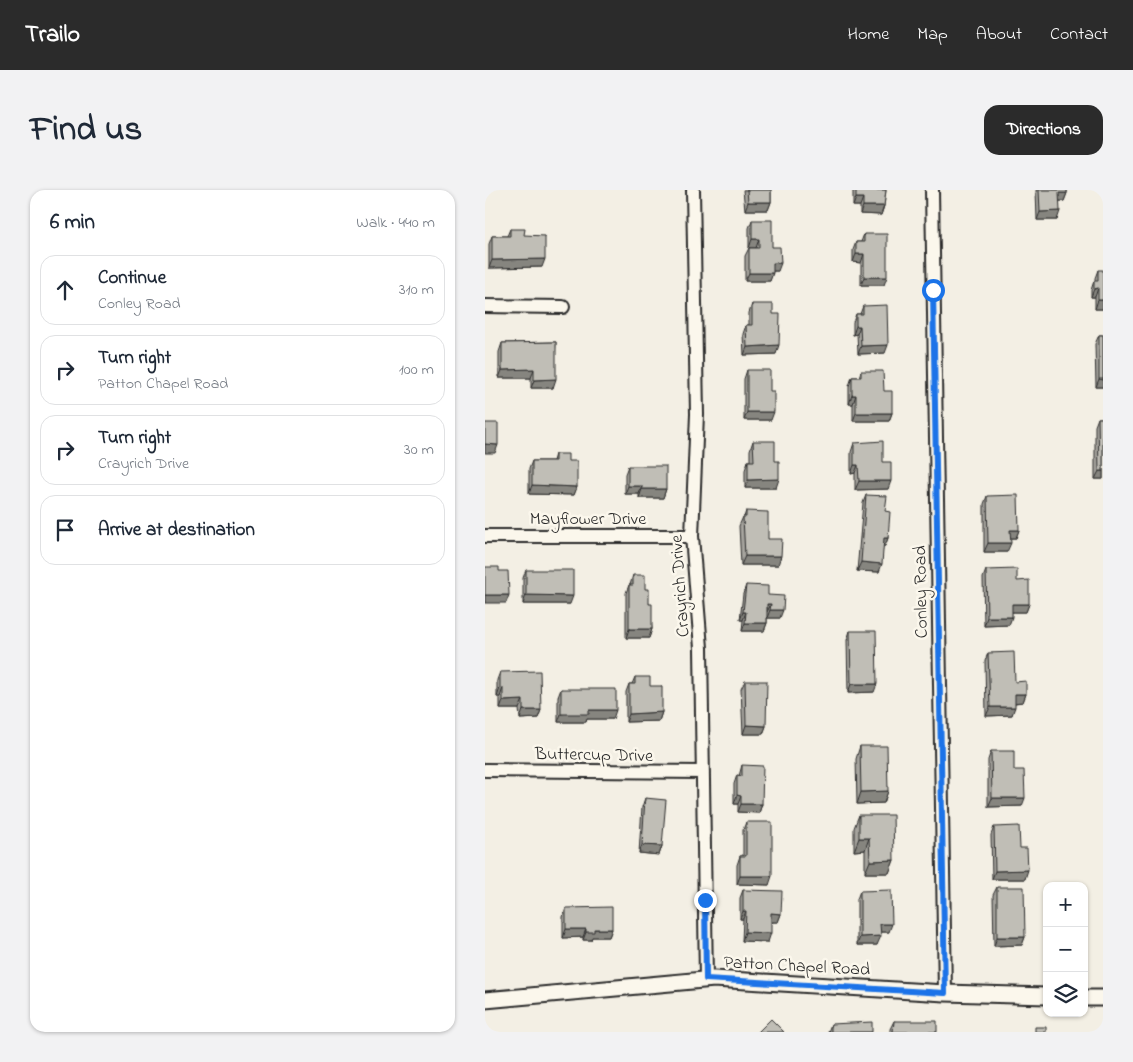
<!DOCTYPE html>
<meta charset="utf-8">
<style>
:root{--surface:#fff;--page:#f2f2f3;--text:#1f2937;--muted:#747a83;--line:#e0e1e3;--accent:#2b2b2b}
body{margin:0;font-family:"Indie Flower",sans-serif;background:var(--page);color:var(--text)}
.controls{position:absolute;right:15px;bottom:15px;display:grid;overflow:hidden;border-radius:10px;box-shadow:0 1px 4px #0004}
.controls button{width:45px;height:45px;display:grid;place-items:center;padding:0;border:0;border-bottom:1px solid var(--line);background:var(--surface);color:var(--text);font:25px sans-serif}
.stop{position:absolute;width:15px;height:15px;margin:-11px;border:4px solid #1a73e8;border-radius:50%;background:#fff}
.stop.end{background:#1a73e8;border-color:#fff;box-shadow:0 1px 5px #0008}
.list{margin:0;padding:0;list-style:none}
h2{display:flex;justify-content:space-between;align-items:center;height:65px;margin:0;padding:0 20px;font-size:21px}
h2 small{font-size:16px;font-weight:400;color:var(--muted)}
.list li{display:grid;grid-template-columns:32px 1fr auto;gap:15px;align-items:center;box-sizing:border-box;height:70px;margin:0 10px 10px;padding:0 10px;border:1px solid var(--line);border-radius:15px}
.list b{display:block;font-size:19px;white-space:nowrap}
.list p{margin:0;font-size:16px;white-space:nowrap;color:var(--muted)}
.list em{font-size:16px;font-style:normal;color:var(--muted)}
.icon{flex:none;width:28px;height:28px;fill:none;stroke:currentColor;stroke-width:2;stroke-linecap:round;stroke-linejoin:round}
.map{position:relative;flex:none;width:618px;height:842px;overflow:hidden;border-radius:15px}
header{display:flex;align-items:center;gap:30px;box-sizing:border-box;height:70px;padding:0 25px;background:var(--accent);color:#fff}
header strong{font-size:24px}
nav{display:flex;gap:28px;margin-inline-start:auto;font-size:18px}
.intro{display:flex;align-items:center;justify-content:space-between;box-sizing:border-box;height:120px;padding:0 30px}
h1{margin:0;font-size:35px}
.button{padding:12px 22px;border-radius:15px;background:var(--accent);color:#fff;font-size:18px;font-weight:700}
main{display:flex;gap:30px;padding:0 30px}
aside{flex:1;background:var(--surface);border-radius:15px;box-shadow:0 1px 4px #0004}
.map>svg:first-child{display:block}
.lines{fill:none;stroke-linecap:round;stroke-linejoin:round}
.minor-casing{stroke:#2b2b2b;stroke-width:16}
.tertiary-casing{stroke:#2b2b2b;stroke-width:19}
.minor{stroke:#fbf7ec;stroke-width:12}
.tertiary{stroke:#fbf7ec;stroke-width:15}
.wall{fill:#a5a39d;stroke:#2b2b2b}
.shaded-wall{fill:#86857f;stroke:#2b2b2b}
.building{fill:#c0beb6;stroke:#2b2b2b}
.route{stroke:#1a73e8;stroke-width:6}
.labels{text-anchor:middle;stroke-width:5;stroke-linejoin:round;paint-order:stroke}
.street-label{font-size:18px;fill:#2b2b2b;stroke:#fbf7ec}
</style>
<header>
<strong>Trailo</strong>
<nav><a>Home</a><a>Map</a><a>About</a><a>Contact</a></nav>
</header>
<div class="intro"><h1>Find us</h1><a class="button">Directions</a></div>
<main>
<aside>
<h2>6 min<small>Walk · 440 m</small></h2>
<ul class="list">
<li><svg class="icon" aria-label="ahead" viewBox="0 0 24 24"><path d="M12 20V5M6 11l6-6 6 6"/></svg><div><b>Continue</b><p>Conley Road</p></div><em>310 m</em></li>
<li><svg class="icon" aria-label="right" viewBox="0 0 24 24"><path d="M7 20v-9h11M14 6l5 5-5 5"/></svg><div><b>Turn right</b><p>Patton Chapel Road</p></div><em>100 m</em></li>
<li><svg class="icon" aria-label="right" viewBox="0 0 24 24"><path d="M7 20v-9h11M14 6l5 5-5 5"/></svg><div><b>Turn right</b><p>Crayrich Drive</p></div><em>30 m</em></li>
<li><svg class="icon" aria-label="arrive" viewBox="0 0 24 24"><path d="M6 21V4h12l-3 4 3 4H6"/></svg><div><b>Arrive at destination</b></div></li>
</ul>
</aside>
<div class="map">
<svg width="618" height="842" viewBox="0 0 618 842">
<rect width="100%" height="100%" fill="#f3efe4"/>
<filter id="ink" filterUnits="userSpaceOnUse"><feTurbulence type="fractalNoise" baseFrequency=".02" numOctaves="2"/><feDisplacementMap in="SourceGraphic" scale="10" xChannelSelector="R" yChannelSelector="G"/><feConvolveMatrix kernelMatrix="1 2 1 2 8 2 1 2 1" color-interpolation-filters="sRGB"/></filter>
<g filter="url(#ink)">
<g class="lines">
<defs>
<path id="minor" d="M208 0 212 224 207 346 216 458 221 789
M447 0 460 803
M0 116 78 117
M0 346H207
M0 580 218 582"/>
<path id="tertiary" d="M599 808H618
M0 810 229 789 460 803 562 806"/>
</defs>
<use href="#minor" class="minor-casing"/>
<use href="#tertiary" class="tertiary-casing"/>
<use href="#minor" class="minor"/>
<use href="#tertiary" class="tertiary"/>
</g>
<path class="wall" d="M258 0H286V12L283 20H260Z
M368 0H401L399 16 396 25 375 24V16H368Z
M551 0H582V3L579 11H574L572 30H552Z
M267 30 287 57 293 81H288L285 91H260V66L264 58V38Z
M25 39 39 45 57 77 4 78V54L7 46H22Z
M379 44 399 95H376V73L368 72V60L371 52H376Z
M613 80 618 119H610V107H606V100L609 91H610V88Z
M267 114 291 164 259 165 258 144 261 135H264V123Z
M378 116 400 163 373 164 372 144 368 145V132L371 124H375Z
M614 145H618V197H611L610 154Z
M71 152 68 198H46V188H14V162L17 153Z
M262 180 286 230H259V189Z
M376 181 399 201 407 223 404 231H368V214H364V196L367 187H374Z
M613 228H618V289H610V236Z
M268 251 290 271 291 298H260V280L263 271H265V260Z
M369 253 398 272 403 299 370 300V283L366 284V262Z
M70 264 83 271 92 297 89 305 44 304V279L47 271H68Z
M143 276 181 299 178 308H154V304H140V284Z
M381 305 400 321 403 348 400 356H398L394 382 372 381 378 313Z
M502 306 534 340 531 348H525L522 362H499V314Z
M261 321 283 349 293 375H256L254 336 258 327H259Z
M41 380 85 414H38V388Z
M501 380 532 391 544 414 541 422H527L524 435 499 436 498 388Z
M148 385 160 399 164 414 167 439 164 448H141V403L144 395H145Z
M261 395 283 405 295 428H282V433L279 441H257L258 430H255L258 404Z
M365 441 389 502 363 503 362 450Z
M503 463 541 504 538 512 530 513 527 525 501 526 500 471Z
M15 482 56 520 53 528 35 529 34 519H15V507H12V490Z
M150 487 165 496 177 522 174 531 141 532V502L144 494H147Z
M260 491 281 536 278 544H258L256 499Z
M76 499 128 529H102L101 532H73V507Z
M375 556 403 601 399 613 372 614 371 569Z
M506 561 529 580 537 616 503 617V570Z
M257 575 277 614 274 623 253 622V614H249V594L252 585 254 586Z
M160 608 177 656 174 665 154 663 157 617Z
M374 625 409 670 404 683H380V660L369 661V638Z
M261 632 284 695 252 694V675L255 666H258V640Z
M509 637 535 658 540 689H507L506 645Z
M512 697 540 747 537 755 509 756 508 705Z
M258 700 296 724 293 732H286L283 752 257 751 258 729H255V708Z
M375 701 404 742H395L392 755H372V709Z
M81 718 127 739 124 747H107L106 750H98V747L78 748V727Z
M409 831 452 842H405V839Z
M346 834 387 842H343Z"/>
<path class="shaded-wall" d="M574 3H582L579 11H571Z
M371 8H378L375 16H368Z
M263 12H286L283 20H260Z
M378 16H399L396 25 375 24Z
M575 21 572 30H552L555 22Z
M267 49H274L271 58H264Z
M371 64H379L376 73 368 72Z
M60 69 57 77 4 78 7 70Z
M288 73H296L293 81H285Z
M264 83H288L285 91H260Z
M379 87H402L399 95H376Z
M613 98 610 107H606L609 99Z
M613 110H618V119H610Z
M371 136H375L372 144 368 145Z
M294 155 291 164 259 165 262 157Z
M403 155 400 163 373 164 376 156Z
M49 179 46 188H14L17 180Z
M71 189 68 198H46L49 190Z
M614 189H618V197H611Z
M367 205H371L368 214H364Z
M262 222H289L286 230H259Z
M371 223H407L404 231H368Z
M0 254 13 255 10 263H0Z
M369 275H373L370 283 366 284Z
M614 281H618V289H610Z
M294 289 291 298H260L263 290Z
M374 291H406L403 299 370 300Z
M47 295 92 297 89 305 44 304Z
M143 296H157L154 304H140Z
M157 299H181L178 308H154Z
M525 340H534L531 348H522Z
M399 348H403L400 356H396Z
M503 353H526L522 362H499Z
M260 366H296L293 375H256Z
M376 372 397 374 394 382 372 381Z
M0 405H24L21 413H0Z
M41 405 88 406 85 414H38Z
M282 414H286L282 422Z
M527 414H544L541 422H524Z
M285 420H298L295 428H282Z
M258 422H261L258 430H255Z
M502 427H527L524 435 499 436Z
M260 433H282L279 441H257Z
M144 439H167L164 448H141Z
M366 494H392L389 502 363 503Z
M15 498H18L15 507H12Z
M530 504H541L538 512 527 513Z
M38 510 34 519H15L18 511Z
M505 517H530L527 525 501 526Z
M38 520H56L53 528 35 529Z
M104 520H131L128 529H102L101 532H73L76 524Z
M177 522 174 531 141 532 144 524Z
M261 535 281 536 278 544H258Z
M403 601 399 613 372 614 376 602Z
M252 605 256 606 253 614H249Z
M507 608H540L537 616 503 617Z
M256 614H277L274 623 253 622Z
M374 648H384L380 660 369 661Z
M157 655 177 656 174 665 154 663Z
M409 670 404 683H380L385 671Z
M543 680 540 689H507L510 681Z
M255 686H287L284 695 252 694Z
M258 721H261L258 729H255Z
M286 723 296 724 293 732H283Z
M395 734H407L404 742H392Z
M81 739H101L98 747 78 748Z
M109 739H127L124 747H107L106 750H98L101 742Z
M260 742 286 743 283 752 257 751Z
M396 746 392 755H372L375 747Z
M512 747H540L537 755 509 756Z"/>
<path class="building" d="M262 0H286V12H263Z
M371 0H401L399 16H378V8H371Z
M554 0H582V3H574L575 21 555 22Z
M267 30H287V57H295L296 73H288V83H264V58H274V49H267Z
M25 39H40L39 45 60 46V69L7 70V46H25Z
M379 44H402V87H379V64H371V52H379Z
M613 80H618V110H613V98L609 99V91H613Z
M267 114H288V124H295L294 155 262 157 261 135H267Z
M402 115 403 155 376 156 375 136H371V124H378V116Z
M614 145H618V189H614Z
M71 152V189L49 190V179L17 180V153Z
M262 180H285V201H289V222H262Z
M376 181H398L399 201H407V223H371V205H367V187H376Z
M613 228H618V281H614Z
M0 233H13V255L0 254Z
M268 251H290V271H294V289L263 290V271H269Z
M398 251V272H406V291H374L373 275H369V253Z
M70 264H83V271H92V297L47 295V271H70Z
M143 276H181V299H157V296H143Z
M381 305 402 306 400 321 405 322 403 348H399L397 374 376 372Z
M533 305 534 340H525L526 353H503L502 306Z
M261 321 283 322V349H297L296 366H260L258 327H261Z
M0 377H14V381H23L24 405H0Z
M532 379V391L544 390V414H527V427H502L501 380Z
M41 380H88V406L41 405Z
M148 385H160V399H164V414H167V439H144V395H148Z
M261 395 283 396V405L299 406 298 420H285L286 414H282V433H260L261 422H258Z
M365 441H391L392 494H366Z
M529 462 530 492 541 491V504H530V517H505L503 463Z
M55 481 56 520H38V510L18 511V498H15V482Z
M150 487H165V496H177V522L144 524V494H150Z
M260 491H282L281 536 261 535Z
M76 499H131V520H104V524H76Z
M375 556H402L403 601 376 602Z
M506 561H529V580H539L540 608H507Z
M257 575 278 576 277 614H256V606L252 605V585L257 586Z
M160 608 181 610 177 656 157 655Z
M374 625H408L409 670 385 671 384 648H374Z
M261 632H287V686H255V666H261Z
M534 636 535 658H542L543 680 510 681 509 637Z
M512 697H539L540 747H512Z
M258 700 297 701 296 724 286 723V743L260 742 261 721H258Z
M406 700 407 734H395L396 746 375 747V701Z
M127 717V739H109V742H101V739H81V718Z
M286 829 299 842H273Z
M409 831H452V842H408Z
M387 832V842H346V834Z
M550 837H561V842H550Z"/>
</g>
<g class="lines" filter="url(#ink)">
<path class="route" d="M220 710 221 789 460 803 448 100"/>
</g>
<g class="labels">
<g class="street-label">
<text x="103" y="334">Mayflower Drive</text>
<text transform="translate(194 396) rotate(-94)" y="6">Crayrich Drive</text>
<text transform="translate(435 402) rotate(-91)" y="6">Conley Road</text>
<text transform="translate(109 564) rotate(1)" y="6">Buttercup Drive</text>
<text transform="translate(312 775) rotate(3)" y="6">Patton Chapel Road</text>
</g>
</g>
</svg>
<div class="controls">
<button>+</button>
<button>−</button>
<button><svg class="icon" aria-label="layers" viewBox="0 0 24 24"><path d="M12 4l9 5-9 5-9-5zM3 14l9 5 9-5"/></svg></button>
</div>
<div class="stop" style="left:448px;top:100px"></div>
<div class="stop end" style="left:220px;top:710px"></div>
</div>
</main>
